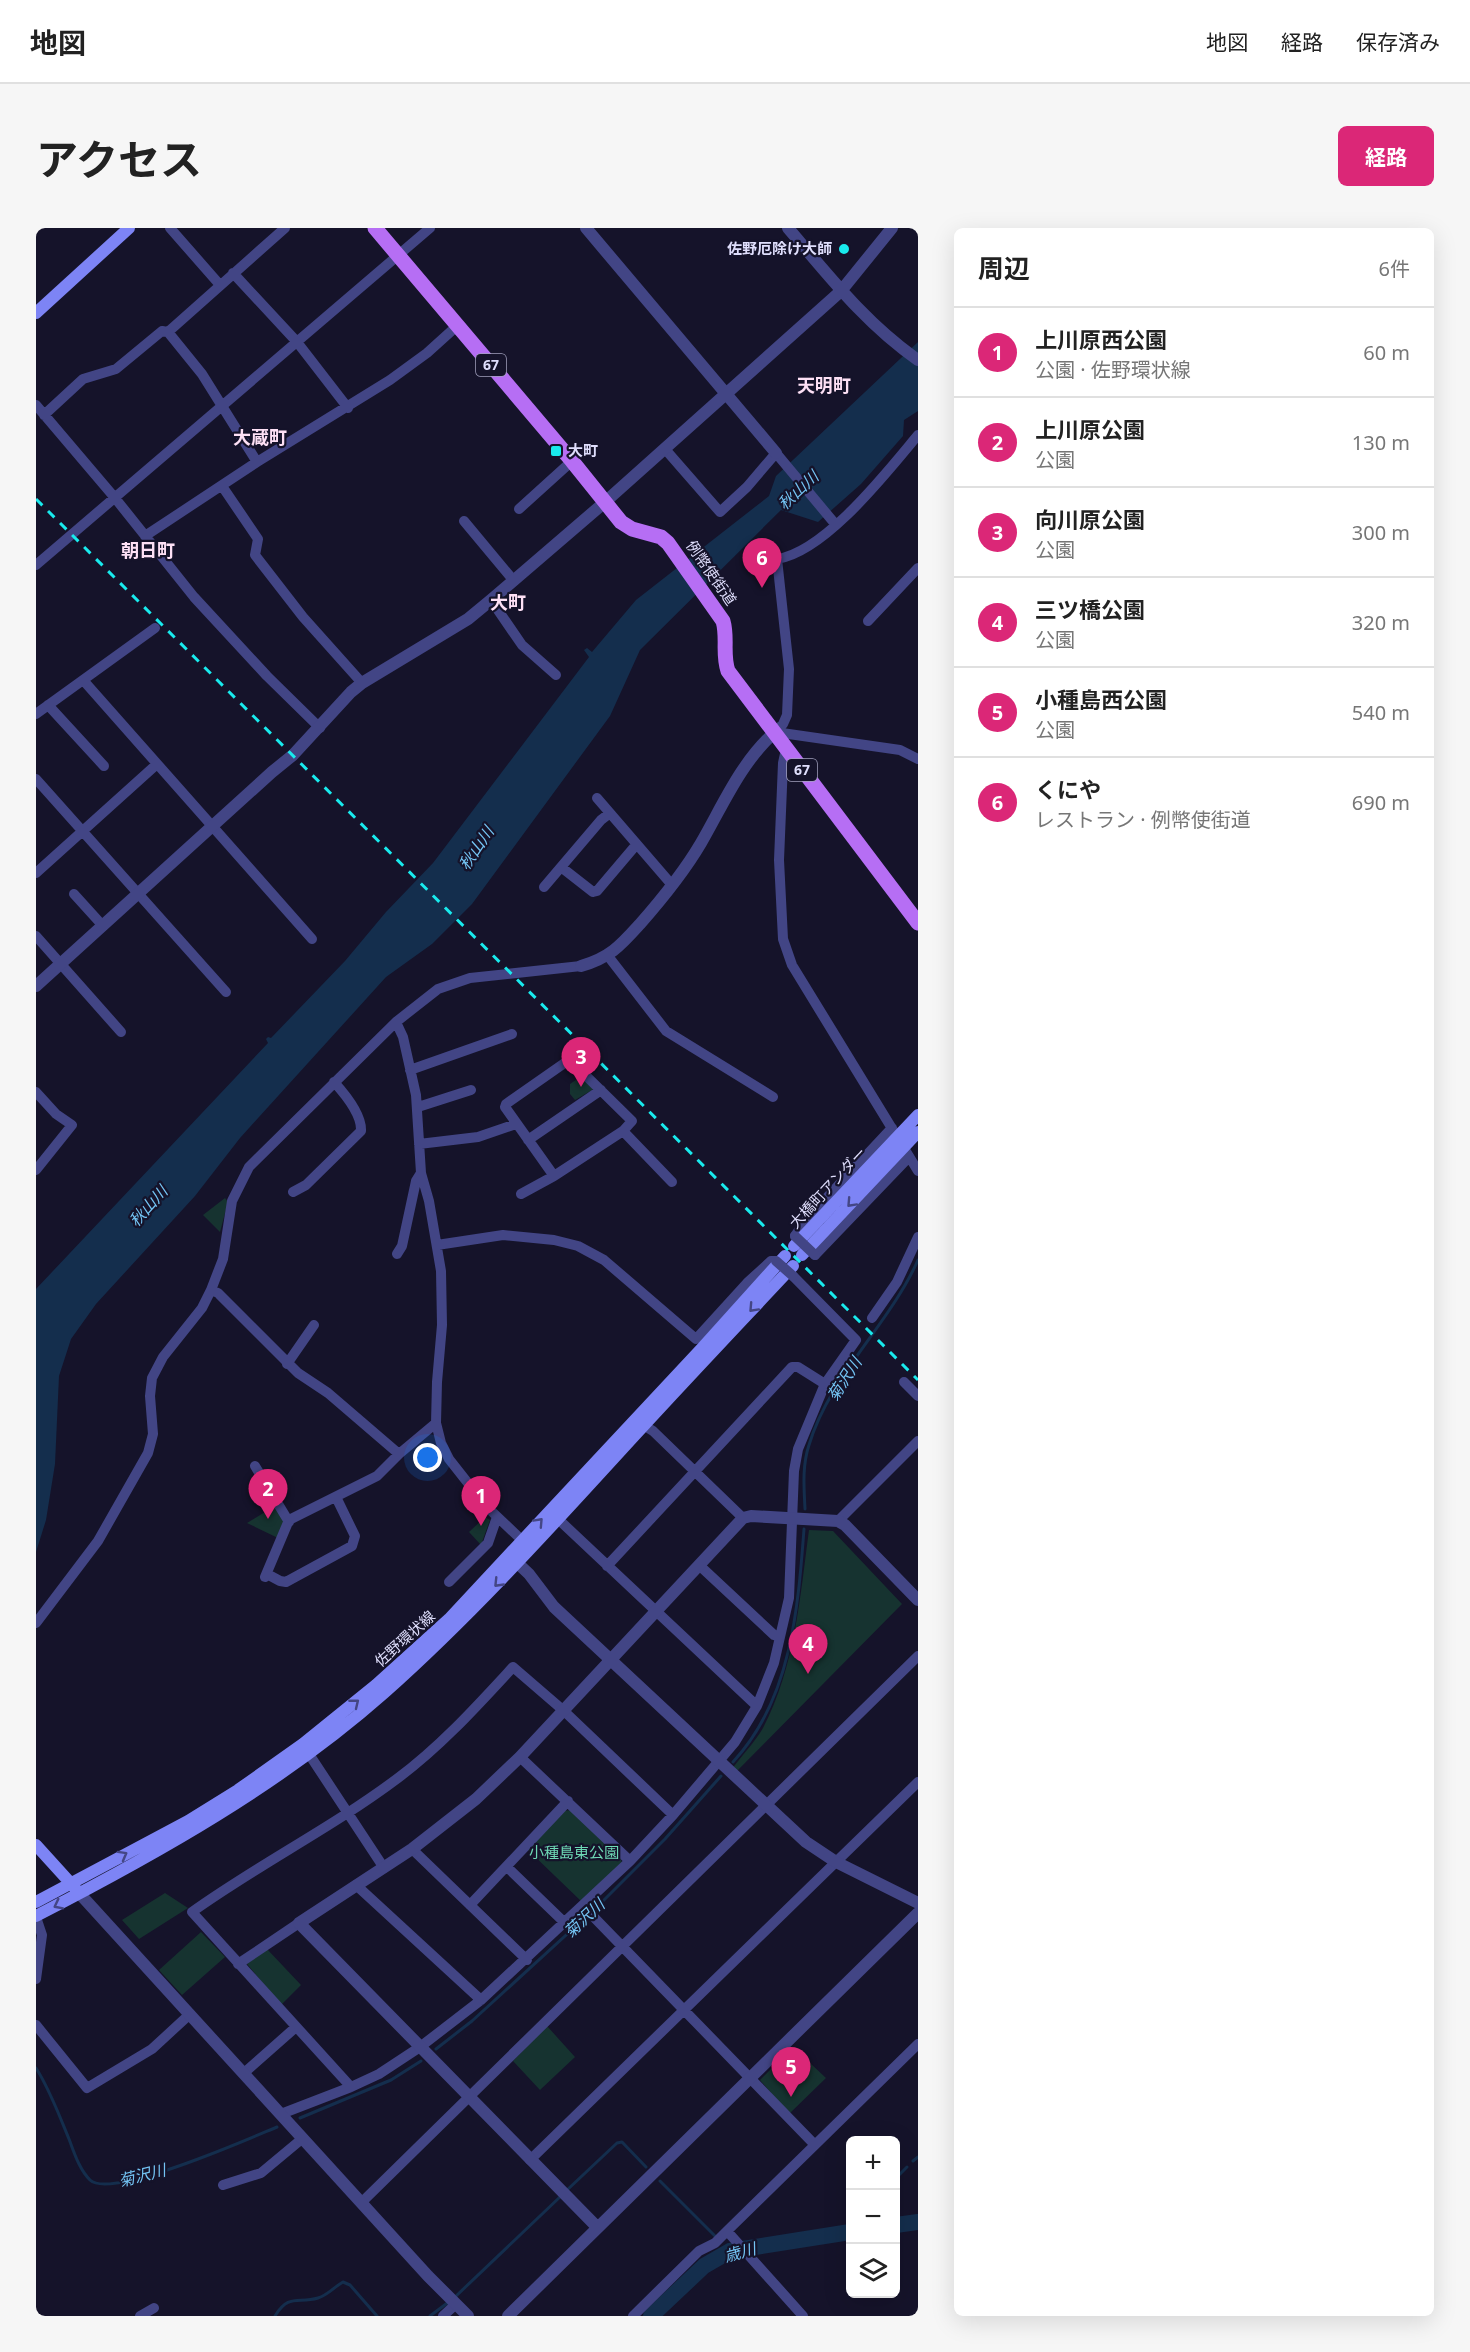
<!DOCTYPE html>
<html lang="ja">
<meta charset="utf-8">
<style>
:root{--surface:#fff;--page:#f6f6f6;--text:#222;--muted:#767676;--line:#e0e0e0;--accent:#db2777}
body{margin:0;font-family:"Noto Sans","Noto Sans JP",sans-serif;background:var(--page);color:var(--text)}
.controls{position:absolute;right:18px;bottom:18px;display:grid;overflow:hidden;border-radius:9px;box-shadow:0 6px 24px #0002}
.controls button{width:54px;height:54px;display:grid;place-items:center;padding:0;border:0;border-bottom:2px solid var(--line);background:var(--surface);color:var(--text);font:30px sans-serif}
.you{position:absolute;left:392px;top:1230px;width:21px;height:21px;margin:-15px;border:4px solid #fff;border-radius:50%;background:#1a73e8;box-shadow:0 0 0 9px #1a73e833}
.badge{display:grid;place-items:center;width:39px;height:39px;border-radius:50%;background:var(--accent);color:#fff;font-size:20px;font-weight:700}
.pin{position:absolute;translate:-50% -50px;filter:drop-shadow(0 2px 3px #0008)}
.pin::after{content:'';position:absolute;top:32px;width:21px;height:18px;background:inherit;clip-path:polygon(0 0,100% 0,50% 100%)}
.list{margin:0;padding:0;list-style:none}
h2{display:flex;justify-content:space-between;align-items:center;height:78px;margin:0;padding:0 24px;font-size:26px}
h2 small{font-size:20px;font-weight:400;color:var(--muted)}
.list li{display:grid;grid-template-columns:39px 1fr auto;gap:18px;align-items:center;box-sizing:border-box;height:90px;padding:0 24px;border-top:2px solid var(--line)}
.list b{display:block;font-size:22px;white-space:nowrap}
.list p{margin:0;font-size:20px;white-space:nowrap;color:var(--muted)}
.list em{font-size:20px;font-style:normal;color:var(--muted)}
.icon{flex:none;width:33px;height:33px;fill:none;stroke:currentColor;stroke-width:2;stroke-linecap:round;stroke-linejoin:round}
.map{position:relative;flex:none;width:882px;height:2088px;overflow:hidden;border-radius:9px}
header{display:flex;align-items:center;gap:36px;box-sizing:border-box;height:84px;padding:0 30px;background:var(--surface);border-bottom:2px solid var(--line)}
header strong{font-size:28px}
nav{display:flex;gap:33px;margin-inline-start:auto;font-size:21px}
.intro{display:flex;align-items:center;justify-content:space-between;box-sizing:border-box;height:144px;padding:0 36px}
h1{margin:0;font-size:42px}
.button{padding:15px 27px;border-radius:9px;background:var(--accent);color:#fff;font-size:21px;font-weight:700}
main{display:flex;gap:36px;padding:0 36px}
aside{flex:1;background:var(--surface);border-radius:9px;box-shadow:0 6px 24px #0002}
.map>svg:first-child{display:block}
.green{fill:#163330}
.water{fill:#142e4d}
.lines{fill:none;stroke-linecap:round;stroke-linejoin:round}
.stream{stroke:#142e4d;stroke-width:3}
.river{stroke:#142e4d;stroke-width:16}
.minor{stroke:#424585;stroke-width:10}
.tertiary{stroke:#424585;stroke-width:12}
.secondary{stroke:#7d84f5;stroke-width:12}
.primary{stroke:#b66ef4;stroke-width:15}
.rail{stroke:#19eaed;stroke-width:3;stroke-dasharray:9 8;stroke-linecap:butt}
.minor-bridge{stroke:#424585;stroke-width:10}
.oneway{stroke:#444685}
.poi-dot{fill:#19eaed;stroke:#15132a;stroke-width:2}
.labels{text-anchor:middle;stroke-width:4.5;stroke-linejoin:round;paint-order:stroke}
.shield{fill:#15132a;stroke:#a2a1bd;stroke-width:1.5}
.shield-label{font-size:14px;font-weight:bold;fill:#dfdefc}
.poi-label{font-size:15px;font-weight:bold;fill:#dfdefc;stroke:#15132a;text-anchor:end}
.street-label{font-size:15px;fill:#dfdefc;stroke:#15132a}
.park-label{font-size:15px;fill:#6ed8b5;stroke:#15132a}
.water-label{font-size:16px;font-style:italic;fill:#74c4f4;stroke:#15132a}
.quarter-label{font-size:18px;font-weight:bold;fill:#fde0f5;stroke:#15132a}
</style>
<header>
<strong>地図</strong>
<nav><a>地図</a><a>経路</a><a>保存済み</a></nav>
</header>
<div class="intro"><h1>アクセス</h1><a class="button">経路</a></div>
<main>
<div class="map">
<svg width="882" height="2088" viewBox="0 0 882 2088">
<rect width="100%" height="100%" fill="#15132a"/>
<path class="green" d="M547 847 558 861 539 872 534 866V856Z
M189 970 192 974 184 1004 167 987Z
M239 1278 248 1294 242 1310 211 1295Z
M449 1289 454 1292 445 1317 433 1304Z
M773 1302 797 1303 866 1376 700 1544 696 1541C706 1527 719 1514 727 1500 759 1439 764 1369 773 1302Z
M535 1582 584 1629 586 1635 546 1674 492 1622 528 1583Z
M129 1665 152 1680 103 1711 86 1692Z
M165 1704 189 1729 146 1767 123 1742Z
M231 1721 265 1757 245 1777 211 1736Z
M511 1798 539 1829 504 1862 477 1833Z
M757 1819 790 1850 753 1886 724 1852Z"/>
<path class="water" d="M882 114V183L868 192 867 208 825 256 782 294 745 282 604 422 574 488 436 676 396 716 350 749 204 910 159 968 60 1076 35 1111 23 1148 19 1236 10 1292 0 1324V1061L232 815 230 811 232 809 235 810 309 733 350 684 397 635 553 429 548 422 551 420 556 424 600 372 733 268 740 248Z"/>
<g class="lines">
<path class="stream" d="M769 1281C768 1260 766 1238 773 1217 793 1149 853 1097 882 1032
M697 1534C755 1472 762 1381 768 1301
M557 1683 629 1611 685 1548
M400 1821 436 1793 552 1687
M0 1840C14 1862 23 1887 33 1911 38 1924 43 1941 54 1952 75 1972 212 1911 241 1899
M264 1890 355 1852 385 1833
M877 1933 882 1929
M860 1950 871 1939
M624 1953 680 2009
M530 1963 581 1915 586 1914 610 1939
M419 2069 525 1968
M239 2088C253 2065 262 2076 282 2070 292 2067 298 2059 307 2054L314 2057 341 2088
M394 2088 414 2073"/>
<path class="river" d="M860 1997 882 1994
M615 2088 668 2038 694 2023 814 2004"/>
<path class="minor" d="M134 0 184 57
M197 45 261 114 312 180
M132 104 166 146 221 234
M0 177 79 270 158 369 231 448 284 500
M8 187 47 151 80 141 126 103 132 104 249 0
M629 221 684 284 711 259 740 225 800 297
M186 258 222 311 219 327 267 389 326 455
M483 281 536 233
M428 293 478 353
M109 308 221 234 354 152 391 125 422 97
M0 337 394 0
M455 372 486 417 520 447
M832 393 882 340
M47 452 276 711
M12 477 68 538
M0 486 119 400
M739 504 747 496 751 487 753 441 741 331C789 324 851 244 882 207
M739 504 864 522 882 531
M750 521 747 535 743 632 747 711 756 737 882 943
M0 551 190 764
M561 570 636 657
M525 639 557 664 561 663 600 617
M0 645 121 536
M508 659 565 592 574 585
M38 666 67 698
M0 708 85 804
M572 728 630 803 737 869
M360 794 367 809 380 867 385 945 393 973 405 1043 406 1097 401 1154 400 1195 405 1215 413 1231 450 1278 492 1318
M530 834 537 835 596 893 587 903 518 948 469 879 470 876Z
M374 842 476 806
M0 864 20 886 36 897 0 942
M382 879 435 862
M587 903 636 954
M492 912 565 862
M383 916 442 909 480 896
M257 964 270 957 325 903C326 887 308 865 298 854
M485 966 518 948
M759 1008 771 991 856 900
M401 1017 467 1007 518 1012 542 1018 568 1032 660 1111 711 1055 735 1033H740
M361 1026 366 1018 380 953 385 945
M779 1027 873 929
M175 1062 182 1065 262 1145 292 1165 363 1226
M836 1090 861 1054 882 1009
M251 1136 278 1097
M868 1154 882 1168
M601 1193 617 1203 707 1290
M219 1238 253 1294
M522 1291 721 1478
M802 1293 882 1213
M663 1337 738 1407 744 1409
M571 1338 756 1139H762L789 1156
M231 1346 244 1353 250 1354 316 1318 319 1308 300 1269
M229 1349 253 1292 341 1248 363 1226 400 1195
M413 1354 452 1315 461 1289
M0 1395 62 1313 112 1225 117 1206 114 1168 116 1150 127 1129 166 1080 175 1062 187 1031 196 973 213 939 360 794 402 761 434 750 545 738
M269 1520 348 1640
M484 1529 594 1633
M376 1621 491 1732
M471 1639 529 1695
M320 1657 445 1772
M434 1677 532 1573
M547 1678 779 1917
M0 1689 6 1707 0 1751
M202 1736 263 1695
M0 1797 51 1860 116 1821 154 1786
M208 1845 260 1799
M315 1859 156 1684C223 1636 297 1599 362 1550 405 1518 441 1478 477 1439L528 1483 637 1587
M245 1886 315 1859 343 1846 384 1819 445 1772 594 1633 637 1587 699 1514 721 1478 738 1435 753 1370 758 1243 762 1221 789 1156 820 1112 757 1048
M494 1932 882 1554
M187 1957 225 1945 267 1910
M326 1974 882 1428
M691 2003 767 2088
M104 2088 118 2080
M407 2088 420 2076
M597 2088 663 2023 679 2015 691 2003 882 1816"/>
<path class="tertiary" d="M550 0 740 225
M752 0C793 48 830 96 882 132
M545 738C574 730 585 717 604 696 626 671 648 644 665 615 687 577 705 534 739 504
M0 758 236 544 257 527 315 464 326 455 432 391 455 372 569 274 805 63 856 0
M474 1328 493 1346 518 1379 770 1614 800 1634 882 1675
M44 1666 392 2048 432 2088
M561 1999 263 1695 376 1621 440 1571 484 1529 707 1290 715 1288 802 1293 809 1297 882 1372
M472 2088 882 1685"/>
<path class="secondary" d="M0 85 93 0
M758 1018 882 887
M766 1027 882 904
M0 1617 39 1660
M0 1674 152 1593 202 1562 267 1516 340 1457 413 1391 666 1120 749 1028
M0 1688C122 1625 244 1557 348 1465 430 1392 504 1311 578 1230 637 1165 697 1102 757 1038"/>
<path class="primary" d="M339 0 536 233 585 294 596 301 625 309 632 315 687 393C692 410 686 426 692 443L882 695"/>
<path class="rail" d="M0 271 882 1152"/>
<path class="minor-bridge" d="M759 1008 779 1027
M740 1033 757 1048"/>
</g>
<defs><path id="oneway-chevron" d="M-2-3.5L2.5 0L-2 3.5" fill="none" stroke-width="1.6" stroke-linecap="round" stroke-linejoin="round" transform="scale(1.5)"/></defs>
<g class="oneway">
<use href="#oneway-chevron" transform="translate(815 975) rotate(133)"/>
<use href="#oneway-chevron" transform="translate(717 1080) rotate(133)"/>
<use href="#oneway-chevron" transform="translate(503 1294) rotate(-47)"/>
<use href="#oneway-chevron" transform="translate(462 1355) rotate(134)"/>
<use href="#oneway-chevron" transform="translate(319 1475) rotate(-39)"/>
<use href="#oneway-chevron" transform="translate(87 1627) rotate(-29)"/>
<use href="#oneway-chevron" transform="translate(22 1677) rotate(153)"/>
</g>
<g class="poi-dot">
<circle cx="808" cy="21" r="6"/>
<rect x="514" y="217" width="12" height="12" rx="3"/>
</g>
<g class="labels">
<g class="shield">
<rect x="440" y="126" width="30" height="22" rx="4.5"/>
<rect x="751" y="531" width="30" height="22" rx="4.5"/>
</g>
<g class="shield-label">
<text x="455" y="142">67</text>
<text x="766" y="547">67</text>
</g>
<g class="poi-label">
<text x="796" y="26">佐野厄除け大師</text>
<text x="532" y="228" text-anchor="start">大町</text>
</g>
<g class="street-label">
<text transform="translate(675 345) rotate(55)" y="5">例幣使街道</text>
<text transform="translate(792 960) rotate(-47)" y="5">大橋町アンダー</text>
<text transform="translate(369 1411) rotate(-42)" y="5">佐野環状線</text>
</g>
<g class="park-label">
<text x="538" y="1630">小種島東公園</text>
</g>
<g class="water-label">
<text transform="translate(762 262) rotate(-43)" y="6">秋山川</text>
<text transform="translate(440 620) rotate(-56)" y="6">秋山川</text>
<text transform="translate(112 978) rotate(-48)" y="6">秋山川</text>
<text transform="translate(808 1151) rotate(-57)" y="6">菊沢川</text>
<text transform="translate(548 1690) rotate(-43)" y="6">菊沢川</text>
<text transform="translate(106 1947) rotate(-14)" y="6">菊沢川</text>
<text transform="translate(704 2024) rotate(-15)" y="6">歳川</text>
</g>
<g class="quarter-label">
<text x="788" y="164">天明町</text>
<text x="224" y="216">大蔵町</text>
<text x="112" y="329">朝日町</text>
<text x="472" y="381">大町</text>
</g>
</g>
</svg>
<div class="controls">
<button>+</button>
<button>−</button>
<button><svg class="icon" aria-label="layers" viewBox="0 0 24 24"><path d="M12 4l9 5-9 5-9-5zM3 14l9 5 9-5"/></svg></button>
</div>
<div class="you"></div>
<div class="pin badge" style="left:445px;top:1298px">1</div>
<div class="pin badge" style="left:232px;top:1291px">2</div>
<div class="pin badge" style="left:545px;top:859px">3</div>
<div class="pin badge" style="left:772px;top:1446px">4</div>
<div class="pin badge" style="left:755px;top:1869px">5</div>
<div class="pin badge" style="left:726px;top:360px">6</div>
</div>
<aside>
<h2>周辺<small>6件</small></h2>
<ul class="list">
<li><span class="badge">1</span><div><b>上川原西公園</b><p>公園 · 佐野環状線</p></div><em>60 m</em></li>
<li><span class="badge">2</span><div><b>上川原公園</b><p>公園</p></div><em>130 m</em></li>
<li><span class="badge">3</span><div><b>向川原公園</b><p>公園</p></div><em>300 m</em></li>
<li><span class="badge">4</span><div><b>三ツ橋公園</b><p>公園</p></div><em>320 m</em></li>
<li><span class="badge">5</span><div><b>小種島西公園</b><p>公園</p></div><em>540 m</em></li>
<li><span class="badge">6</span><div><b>くにや</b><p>レストラン · 例幣使街道</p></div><em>690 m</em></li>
</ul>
</aside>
</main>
